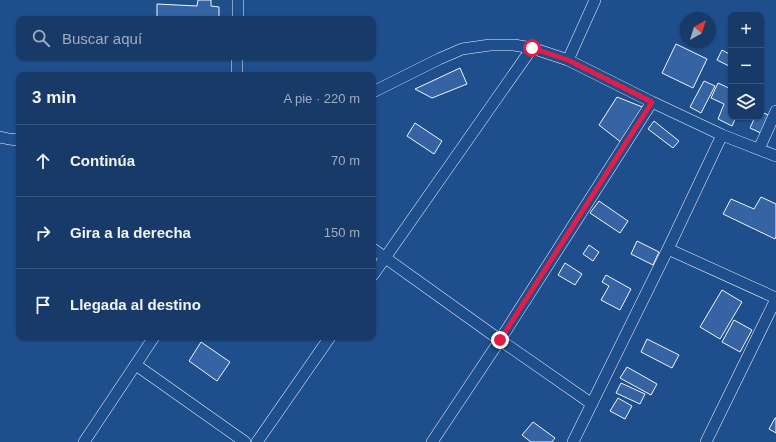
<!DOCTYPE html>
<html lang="es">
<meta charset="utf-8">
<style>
:root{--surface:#173a69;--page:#20416f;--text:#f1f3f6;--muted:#9eadc0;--line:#36547d}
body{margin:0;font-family:Arial,sans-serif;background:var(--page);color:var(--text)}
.controls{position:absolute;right:12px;top:12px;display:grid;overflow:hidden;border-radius:8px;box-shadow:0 1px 3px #0004}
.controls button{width:36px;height:36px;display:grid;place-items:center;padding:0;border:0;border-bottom:1px solid var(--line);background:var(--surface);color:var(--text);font:20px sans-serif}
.compass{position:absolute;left:680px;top:12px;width:36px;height:36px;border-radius:50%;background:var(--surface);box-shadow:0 1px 3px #0004;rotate:39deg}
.stop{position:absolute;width:12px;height:12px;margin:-9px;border:3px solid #e11d48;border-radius:50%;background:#fff}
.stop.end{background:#e11d48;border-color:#fff;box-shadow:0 1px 4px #0008}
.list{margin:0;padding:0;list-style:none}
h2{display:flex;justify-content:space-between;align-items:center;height:52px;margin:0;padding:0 16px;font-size:17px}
h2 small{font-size:13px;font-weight:400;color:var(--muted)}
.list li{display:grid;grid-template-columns:26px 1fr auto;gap:12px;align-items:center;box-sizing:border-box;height:72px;padding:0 16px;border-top:1px solid var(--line)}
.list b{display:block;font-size:15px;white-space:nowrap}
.list em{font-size:13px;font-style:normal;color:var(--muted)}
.icon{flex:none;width:22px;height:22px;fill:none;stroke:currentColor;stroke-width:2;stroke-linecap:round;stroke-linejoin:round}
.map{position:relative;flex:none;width:776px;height:442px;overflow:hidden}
.search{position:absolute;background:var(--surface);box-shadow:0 1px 3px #0004;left:16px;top:16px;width:360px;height:44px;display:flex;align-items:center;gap:10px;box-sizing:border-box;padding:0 14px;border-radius:8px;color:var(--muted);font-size:15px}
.panel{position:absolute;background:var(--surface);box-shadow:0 1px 3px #0004;left:16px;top:72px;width:360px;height:268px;border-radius:8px}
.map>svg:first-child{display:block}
.building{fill:#3563a3;stroke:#f2f6ff}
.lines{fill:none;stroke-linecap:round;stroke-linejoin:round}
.street-casing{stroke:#f2f6ff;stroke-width:12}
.street{stroke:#1f4e8c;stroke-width:11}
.route{stroke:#e11d48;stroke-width:5}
</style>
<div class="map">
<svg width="776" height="442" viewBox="0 0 776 442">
<rect width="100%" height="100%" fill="#1f4e8c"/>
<path class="building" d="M198 0H211V6L219 7V19H157V4L197 6Z
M676 44 707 59 693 88 662 73Z
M722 50 731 55V67L717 60Z
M460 68 467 84 432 98 415 89Z
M704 81 715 86 701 113 690 107Z
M718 83 731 89V117H736L732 126 718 119 724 104 711 98Z
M617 97 645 108 622 143 599 125Z
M761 112 771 116 763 134 750 128 755 117H761Z
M654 121 679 141 673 148 648 129Z
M415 123 442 141 434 154 407 136Z
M761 197 776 204V236L775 239 723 214 731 199 754 209Z
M599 201 628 221 620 233 590 213Z
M637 241 659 252 653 265 631 254Z
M589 245 599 252 593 261 583 254Z
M565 263 582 274 575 285 558 275Z
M606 275 631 289 620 310 601 300 609 286 602 282Z
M722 290 742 302 720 339 700 327Z
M734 320 752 330 740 352 722 342Z
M647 339 679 355 672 368 641 352Z
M201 342 230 362 217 381 189 361Z
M627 367 657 384 651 395 620 378Z
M621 383 645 394 640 404 616 393Z
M618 398 632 406 625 419 610 411Z
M775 418H776V433L769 429Z
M533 422 555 438 552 442H531L522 435Z"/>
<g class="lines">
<defs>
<path id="street" d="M238 19V0
M568 60 591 9 595 0
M237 75V57
M373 92 439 59 462 49 490 45H514L532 48 568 60 652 102 722 135 776 156
M0 137 9 139 19 140
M759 149 776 111
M373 249 500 340 592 404
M668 249 776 298
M373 275 532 48
M136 365 245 442
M84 442 154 337
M257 442 330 337
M432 442 500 340 652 102
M573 442 668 249 722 135
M706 442 776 299"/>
</defs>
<use href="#street" class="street-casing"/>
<use href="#street" class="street"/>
</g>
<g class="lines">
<path class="route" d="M500 340 652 102 568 60 532 48"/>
</g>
</svg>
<div class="controls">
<button>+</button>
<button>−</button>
<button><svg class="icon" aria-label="layers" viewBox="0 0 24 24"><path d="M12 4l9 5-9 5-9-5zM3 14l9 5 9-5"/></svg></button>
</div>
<svg class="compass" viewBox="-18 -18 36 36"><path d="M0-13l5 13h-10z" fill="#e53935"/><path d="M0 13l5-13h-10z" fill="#9eadc0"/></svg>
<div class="stop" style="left:532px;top:48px"></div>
<div class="stop end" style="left:500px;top:340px"></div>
<div class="search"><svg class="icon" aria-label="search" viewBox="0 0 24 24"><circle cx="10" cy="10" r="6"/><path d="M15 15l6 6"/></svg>Buscar aquí</div>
<section class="panel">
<h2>3 min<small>A pie · 220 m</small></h2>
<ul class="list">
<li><svg class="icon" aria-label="ahead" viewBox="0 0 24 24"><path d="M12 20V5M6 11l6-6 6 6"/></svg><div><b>Continúa</b></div><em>70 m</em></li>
<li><svg class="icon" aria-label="right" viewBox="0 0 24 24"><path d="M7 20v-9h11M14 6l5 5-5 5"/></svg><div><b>Gira a la derecha</b></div><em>150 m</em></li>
<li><svg class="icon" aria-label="arrive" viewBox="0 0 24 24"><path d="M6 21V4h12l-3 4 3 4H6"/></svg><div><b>Llegada al destino</b></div></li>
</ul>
</section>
</div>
